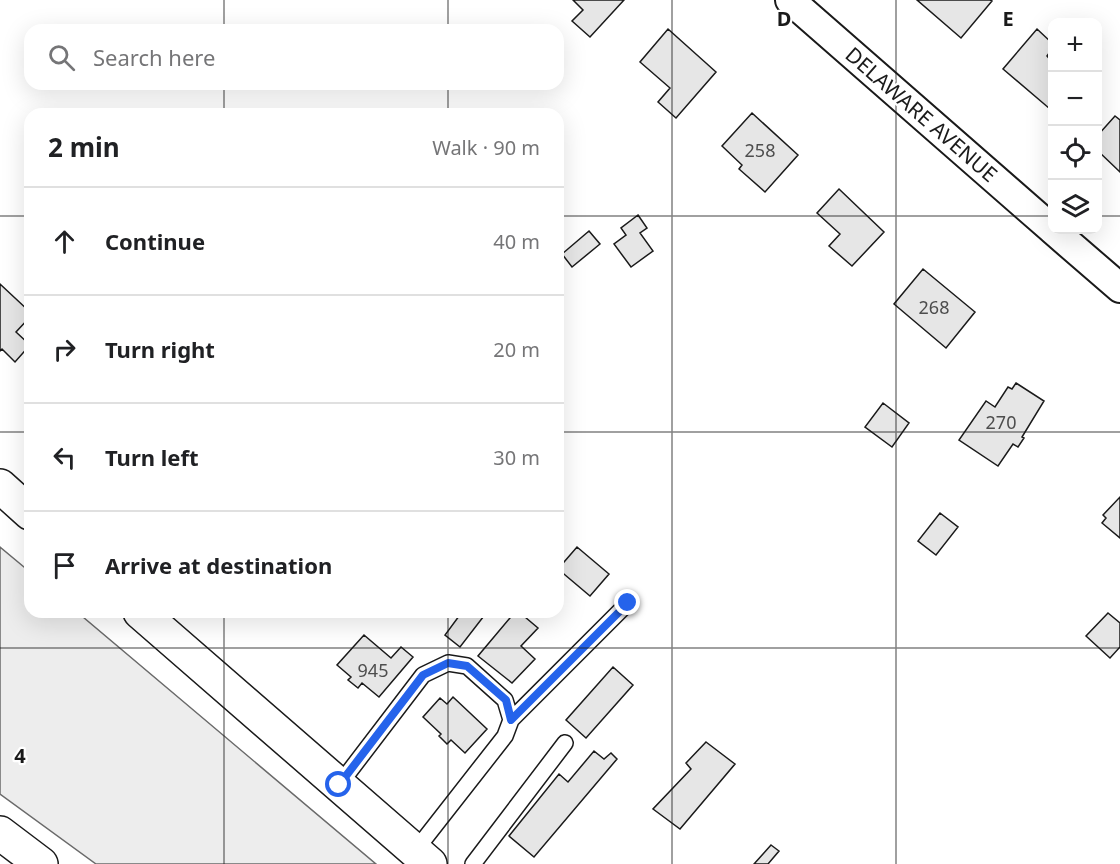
<!DOCTYPE html>
<meta charset="utf-8">
<style>
:root{--surface:#fff;--page:#f2f2f2;--text:#202124;--muted:#757577;--line:#e0e0e0}
body{margin:0;font-family:"Noto Sans",sans-serif;background:var(--page);color:var(--text)}
.controls{position:absolute;right:18px;top:18px;display:grid;overflow:hidden;border-radius:12px;box-shadow:0 6px 24px #0002}
.controls button{width:54px;height:54px;display:grid;place-items:center;padding:0;border:0;border-bottom:2px solid var(--line);background:var(--surface);color:var(--text);font:30px sans-serif}
.stop{position:absolute;width:18px;height:18px;margin:-14px;border:4px solid #2563eb;border-radius:50%;background:#fff}
.stop.end{background:#2563eb;border-color:#fff;box-shadow:0 2px 6px #0008}
.list{margin:0;padding:0;list-style:none}
h2{display:flex;justify-content:space-between;align-items:center;height:78px;margin:0;padding:0 24px;font-size:26px}
h2 small{font-size:20px;font-weight:400;color:var(--muted)}
.list li{display:grid;grid-template-columns:39px 1fr auto;gap:18px;align-items:center;box-sizing:border-box;height:108px;padding:0 24px;border-top:2px solid var(--line)}
.list b{display:block;font-size:22px;white-space:nowrap}
.list em{font-size:20px;font-style:normal;color:var(--muted)}
.icon{flex:none;width:33px;height:33px;fill:none;stroke:currentColor;stroke-width:2;stroke-linecap:round;stroke-linejoin:round}
.map{position:relative;flex:none;width:1120px;height:864px;overflow:hidden}
.search{position:absolute;background:var(--surface);box-shadow:0 6px 24px #0002;left:24px;top:24px;width:540px;height:66px;display:flex;align-items:center;gap:15px;box-sizing:border-box;padding:0 21px;border-radius:18px;color:var(--muted);font-size:22px}
.panel{position:absolute;background:var(--surface);box-shadow:0 6px 24px #0002;left:24px;top:108px;width:540px;height:510px;border-radius:18px}
.map>svg:first-child{display:block}
.built{fill:#ededed;stroke:#6a6a6a;stroke-width:1.5}
.building{fill:#e6e6e6;stroke:#1a1a1a;stroke-width:1.5}
.lines{fill:none;stroke-linecap:round;stroke-linejoin:round}
.service-casing{stroke:#1a1a1a;stroke-width:18}
.minor-casing{stroke:#1a1a1a;stroke-width:32}
.tertiary-casing{stroke:#1a1a1a;stroke-width:36}
.motorway-casing{stroke:#1a1a1a;stroke-width:36}
.service{stroke:#fff;stroke-width:15}
.minor{stroke:#fff;stroke-width:28}
.tertiary{stroke:#fff;stroke-width:33}
.motorway{stroke:#fff;stroke-width:33}
.route{stroke:#2563eb;stroke-width:8}
.grid{fill:none;stroke:#1a1a1a;stroke-width:1.5;stroke-opacity:0.55}
.labels{text-anchor:middle;stroke-width:4.5;stroke-linejoin:round;paint-order:stroke}
.number-label{font-size:18px;fill:#4d4d4d}
.street-label{font-size:21px;fill:#1a1a1a;stroke:#fff}
.grid-label{font-size:20px;text-anchor:middle;font-weight:bold;fill:#1a1a1a;stroke:#fff;stroke-width:4.5;stroke-linejoin:round;paint-order:stroke}
</style>
<div class="map">
<svg width="1120" height="864" viewBox="0 0 1120 864">
<rect width="100%" height="100%" fill="#fff"/>
<path class="built" d="M0 547 30 572V612H77L376 864H96L0 794Z"/>
<path class="building" d="M573 0H624L590 37 572 21 583 10Z
M917 0H990L992 1 961 38Z
M668 29 716 72 676 118 658 102 670 88 640 62Z
M1037 29 1052 43V49L1047 56 1052 62V106L1050 109 1003 69Z
M752 113 798 155 765 192 739 169 742 165 722 146Z
M1115 116 1120 120V172L1098 151V135Z
M839 189 884 232 852 266 829 246 840 234 817 213Z
M638 215 647 228 640 233 653 251 631 267 614 244 626 235 621 228Z
M589 231 600 244 572 267 562 254Z
M923 269 975 312 946 348 894 304Z
M0 284 30 312V317L16 332 30 345 15 362 2 349 0 351Z
M1016 383 1044 401 1022 437 1024 438 1018 447 1013 444 998 466 959 440 986 401 995 407 1008 387 1012 389Z
M883 403 909 423 892 447 865 427Z
M1120 497V538L1102 523 1106 518 1103 515Z
M940 513 958 527 936 555 918 541Z
M577 547 609 574 590 596 558 569Z
M462 612H487L460 647 445 635Z
M515 612H519L538 628 521 646 535 659 512 683 478 656Z
M1108 613 1120 623V647L1110 658 1086 636Z
M364 635 391 658 401 647 413 657 379 697 362 683 358 688 348 680 351 677 337 665Z
M613 667 633 685 586 738 566 720Z
M453 697 487 729 465 753 451 740 447 744 439 736 441 734 423 717 440 698 447 704Z
M706 742 735 764 680 829 653 809 691 769 686 763Z
M594 751 604 759 611 753 617 759 534 857 509 836 559 774 568 782Z
M771 845 779 851 768 864H754Z"/>
<g class="lines">
<defs>
<path id="service" d="M511 720 628 603
M339 785 423 675 448 663 467 666 505 700 511 720 505 736 415 851
M473 864 565 743"/>
<path id="minor" d="M790 0 1052 229
M1053 230 1120 288"/>
<path id="tertiary" d="M0 486 30 513
M140 612 430 864"/>
<path id="motorway" d="M0 833 41 864"/>
</defs>
<use href="#service" class="service-casing"/>
<use href="#minor" class="minor-casing"/>
<use href="#tertiary" class="tertiary-casing"/>
<use href="#motorway" class="motorway-casing"/>
<use href="#service" class="service"/>
<use href="#minor" class="minor"/>
<use href="#tertiary" class="tertiary"/>
<use href="#motorway" class="motorway"/>
</g>
<g class="lines">
<path class="route" d="M339 785 423 675 448 663 467 666 506 700 511 720 628 603"/>
</g>
<path class="grid" d="M224 0V30M448 0V30M672 0V864M896 0V864M224 84V114M448 84V114M0 216H30M558 216H1052M1098 216H1120M0 432H30M558 432H1120M224 612V864M448 612V864M0 648H1120"/>
<g class="labels">
<g class="number-label">
<text x="760" y="157">258</text>
<text x="934" y="314">268</text>
<text x="1001" y="429">270</text>
<text x="373" y="677">945</text>
</g>
<g class="street-label">
<text transform="translate(921 115) rotate(41)" y="7">DELAWARE AVENUE</text>
</g>
</g>
<g class="grid-label">
<text x="784" y="26">D</text>
<text x="1008" y="26">E</text>
<text x="20" y="763">4</text>
</g>
</svg>
<div class="controls">
<button>+</button>
<button>−</button>
<button><svg class="icon" aria-label="locate" viewBox="0 0 24 24"><circle cx="12" cy="12" r="6"/><path d="M12 2v4M12 18v4M2 12h4M18 12h4"/></svg></button>
<button><svg class="icon" aria-label="layers" viewBox="0 0 24 24"><path d="M12 4l9 5-9 5-9-5zM3 14l9 5 9-5"/></svg></button>
</div>
<div class="stop" style="left:339px;top:785px"></div>
<div class="stop end" style="left:628px;top:603px"></div>
<div class="search"><svg class="icon" aria-label="search" viewBox="0 0 24 24"><circle cx="10" cy="10" r="6"/><path d="M15 15l6 6"/></svg>Search here</div>
<section class="panel">
<h2>2 min<small>Walk · 90 m</small></h2>
<ul class="list">
<li><svg class="icon" aria-label="ahead" viewBox="0 0 24 24"><path d="M12 20V5M6 11l6-6 6 6"/></svg><div><b>Continue</b></div><em>40 m</em></li>
<li><svg class="icon" aria-label="right" viewBox="0 0 24 24"><path d="M7 20v-9h11M14 6l5 5-5 5"/></svg><div><b>Turn right</b></div><em>20 m</em></li>
<li><svg class="icon" aria-label="left" viewBox="0 0 24 24"><path d="M17 20v-9H6M10 6l-5 5 5 5"/></svg><div><b>Turn left</b></div><em>30 m</em></li>
<li><svg class="icon" aria-label="arrive" viewBox="0 0 24 24"><path d="M6 21V4h12l-3 4 3 4H6"/></svg><div><b>Arrive at destination</b></div></li>
</ul>
</section>
</div>
